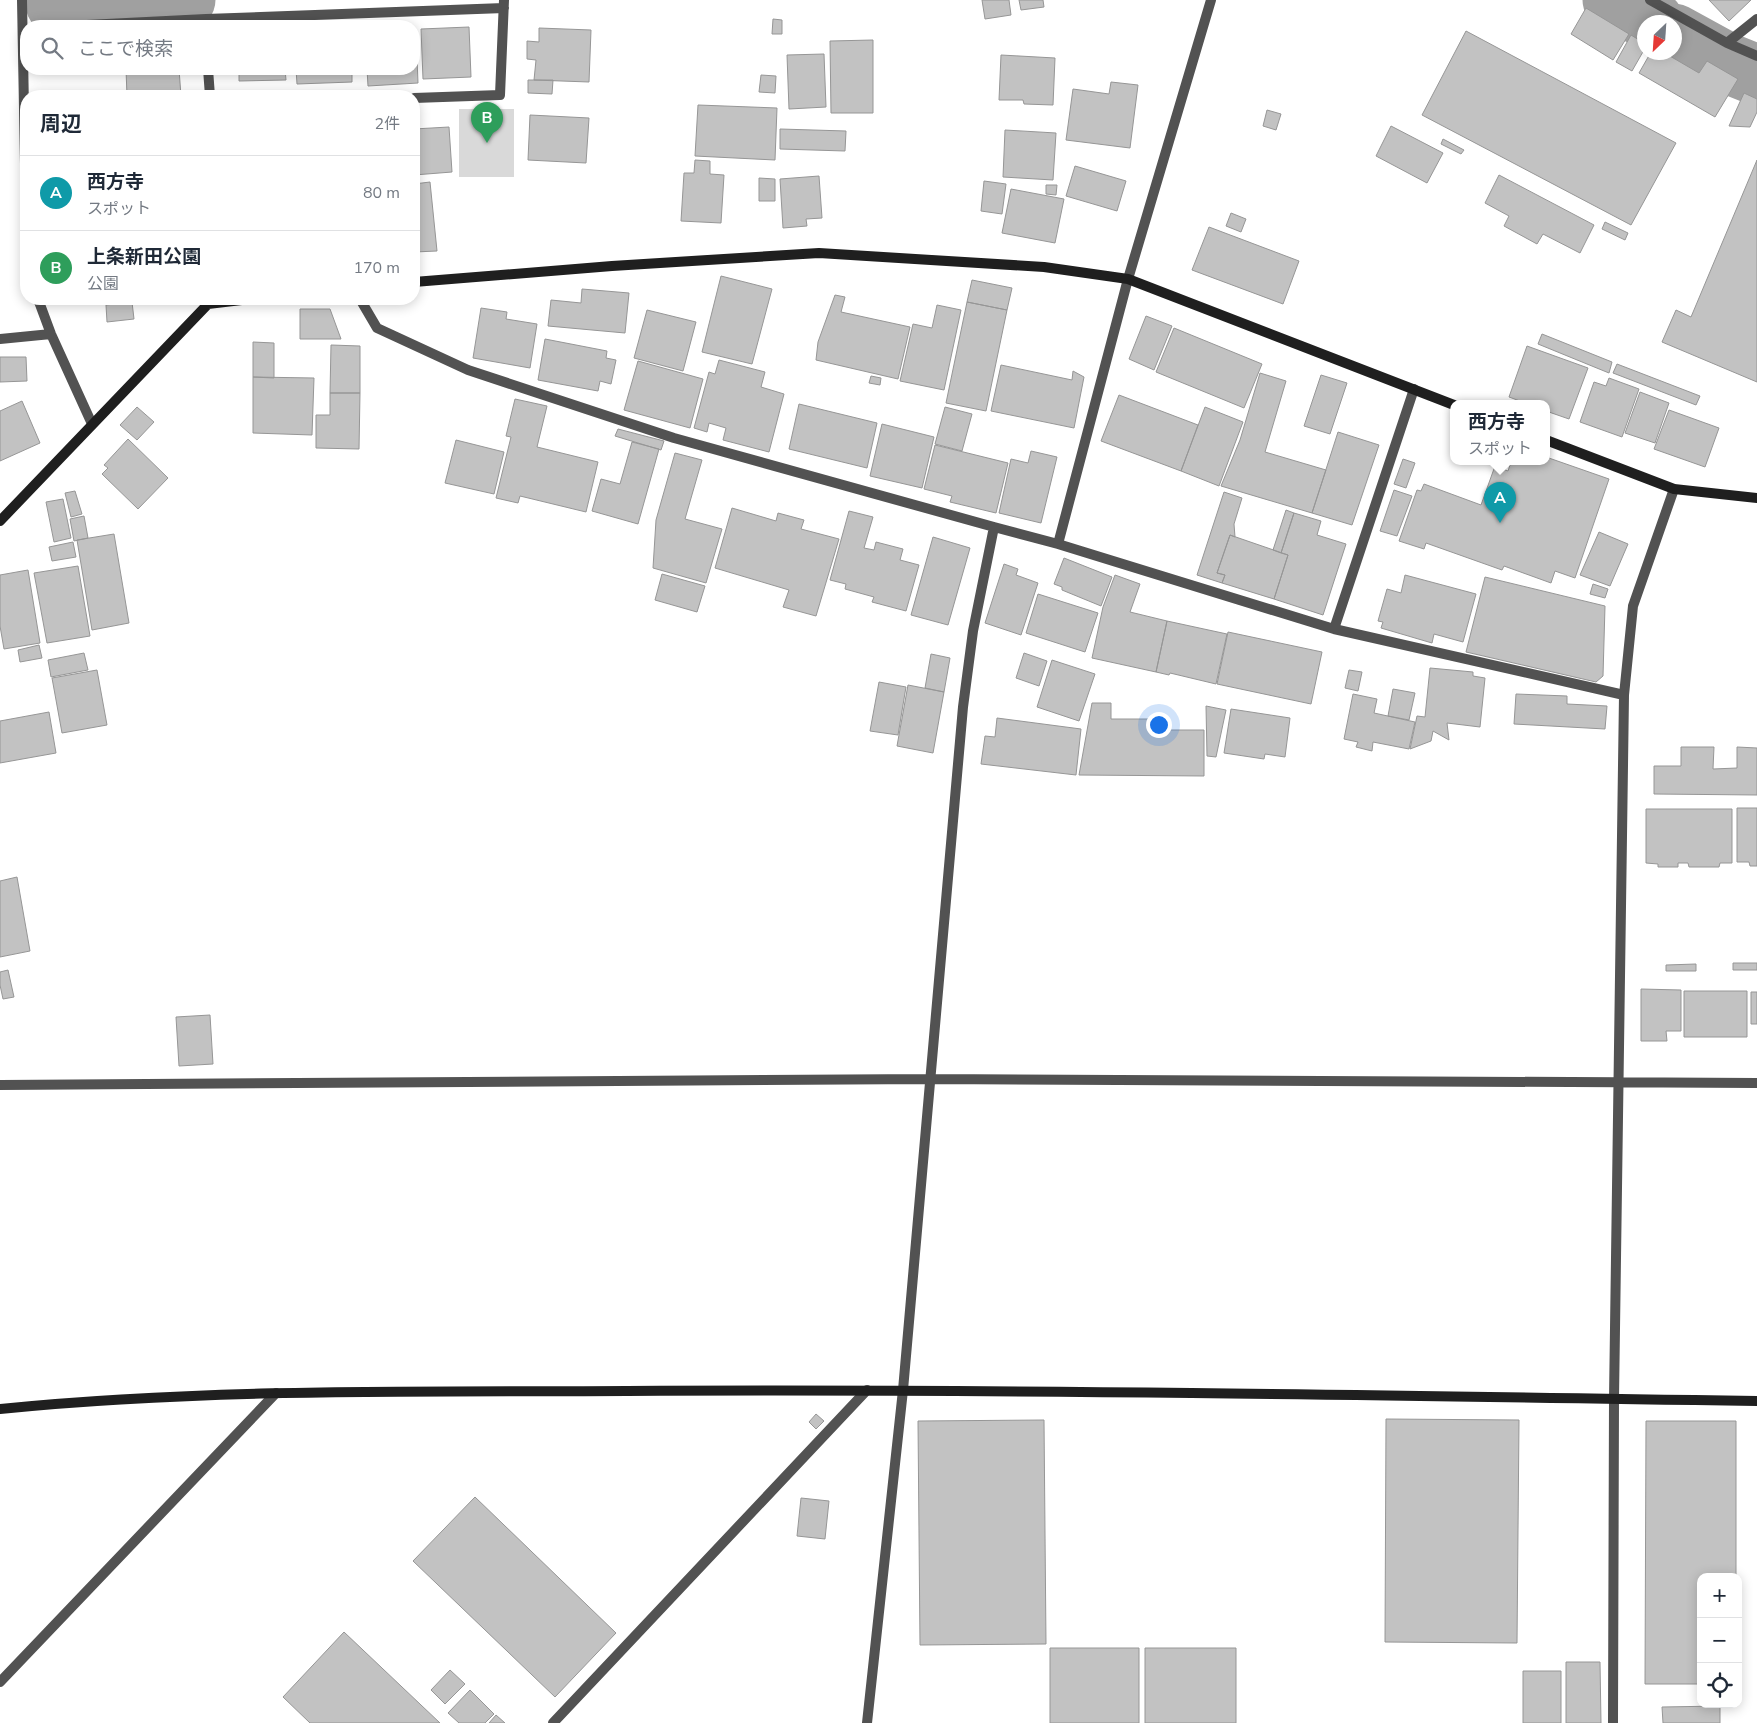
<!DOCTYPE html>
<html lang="ja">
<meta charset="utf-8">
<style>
:root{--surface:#fff;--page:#f2f2f3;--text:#1f2937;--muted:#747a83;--line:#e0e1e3;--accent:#000}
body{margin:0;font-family:"Nunito Sans","Noto Sans JP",sans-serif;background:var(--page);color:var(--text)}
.controls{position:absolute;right:15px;bottom:15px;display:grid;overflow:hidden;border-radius:10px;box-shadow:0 2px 12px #0003}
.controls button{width:45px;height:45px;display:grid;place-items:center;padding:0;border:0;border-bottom:1px solid var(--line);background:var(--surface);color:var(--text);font:25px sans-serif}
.compass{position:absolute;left:1637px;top:15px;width:45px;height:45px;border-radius:50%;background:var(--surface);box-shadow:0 2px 12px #0003;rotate:205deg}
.you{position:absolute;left:1158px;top:724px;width:18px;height:18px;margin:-12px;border:4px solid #fff;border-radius:50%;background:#1a73e8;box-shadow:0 0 0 8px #1a73e833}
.badge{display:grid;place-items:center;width:32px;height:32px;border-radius:50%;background:var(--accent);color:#fff;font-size:16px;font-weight:700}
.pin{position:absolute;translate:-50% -41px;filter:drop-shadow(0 1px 2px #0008)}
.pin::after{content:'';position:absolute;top:26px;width:18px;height:15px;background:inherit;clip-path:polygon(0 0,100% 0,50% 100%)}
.popup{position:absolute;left:1450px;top:400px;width:100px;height:65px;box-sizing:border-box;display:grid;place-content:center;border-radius:10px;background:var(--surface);filter:drop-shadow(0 1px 4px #0005);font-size:16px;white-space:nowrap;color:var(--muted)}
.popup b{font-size:19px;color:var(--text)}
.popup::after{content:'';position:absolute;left:50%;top:100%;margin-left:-10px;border:10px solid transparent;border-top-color:var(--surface)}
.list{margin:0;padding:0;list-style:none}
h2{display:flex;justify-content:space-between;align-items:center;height:65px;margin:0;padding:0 20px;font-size:21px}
h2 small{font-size:16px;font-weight:400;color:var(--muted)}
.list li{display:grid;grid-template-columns:32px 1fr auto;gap:15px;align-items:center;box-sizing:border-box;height:75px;padding:0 20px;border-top:1px solid var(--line)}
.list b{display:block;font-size:19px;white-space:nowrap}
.list p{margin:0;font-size:16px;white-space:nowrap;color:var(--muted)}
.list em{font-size:16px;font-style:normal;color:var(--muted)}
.icon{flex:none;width:28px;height:28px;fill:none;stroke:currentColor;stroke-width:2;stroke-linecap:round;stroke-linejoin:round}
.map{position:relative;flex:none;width:1757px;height:1723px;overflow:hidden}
.search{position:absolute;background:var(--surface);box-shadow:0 2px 12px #0003;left:20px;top:20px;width:400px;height:55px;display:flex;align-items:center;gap:12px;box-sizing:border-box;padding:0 18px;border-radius:20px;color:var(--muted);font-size:19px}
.panel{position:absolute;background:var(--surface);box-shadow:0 2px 12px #0003;left:20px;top:90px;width:400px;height:215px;border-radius:20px}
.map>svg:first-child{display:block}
.green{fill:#d9d9d9}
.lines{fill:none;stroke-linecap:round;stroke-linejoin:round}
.river{stroke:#a0a0a0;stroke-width:61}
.building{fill:#c2c2c2;stroke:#969696}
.street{stroke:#525252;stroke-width:10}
.secondary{stroke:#1f1f1f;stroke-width:10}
</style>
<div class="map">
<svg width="1757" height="1723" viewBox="0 0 1757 1723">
<rect width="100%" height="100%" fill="#fff"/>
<path class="green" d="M459 109H514V177H459Z"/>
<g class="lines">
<path class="river" d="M1613 0 1654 22
M56 4 185 0
M1674 34 1727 63 1757 75"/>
</g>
<path class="building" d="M982 0H1009L1011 15 985 19Z
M1019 0H1043L1044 7 1021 10Z
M1709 0H1751L1729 21Z
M1586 8 1629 34 1613 60 1571 34Z
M773 19 782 20V34H772Z
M469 27 471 77 423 79 421 29Z
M539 28 591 30 589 82 534 80 536 60 527 59V41L539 42Z
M1466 31 1676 143 1631 225 1422 115Z
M414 33H416L418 83 368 86 367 69H414Z
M1631 35 1644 43V50L1632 71 1616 62Z
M873 40V113H831L830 41Z
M1651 52H1663L1699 73 1707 61 1738 79 1715 117 1639 73Z
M824 54 826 107 789 109 787 55Z
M1001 55 1055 58 1053 105 1024 104 1023 100H999Z
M126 69H179L181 96H127Z
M239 69H285L286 80 239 81Z
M296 69H352V82L297 84Z
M761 75 776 76 775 93 759 92Z
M528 80H553L552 94 528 93Z
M1111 82 1138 85 1130 148 1066 140 1073 89 1109 94Z
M1744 93 1757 99V112L1750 127 1729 126Z
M698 105 777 108 775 160 695 156Z
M1267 110 1281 114 1276 130 1263 126Z
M530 115 589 118 586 163 528 160Z
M1391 126 1443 153 1427 183 1376 156Z
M449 127 452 172 414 175V129Z
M780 129 846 131 845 151 780 149Z
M1005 130 1056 133 1053 180 1003 177Z
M1443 139 1464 150 1461 154 1441 144Z
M695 160 710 161V174L724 175 721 223 681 221 684 173H694Z
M1757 160V382L1662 342 1676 310 1691 317Z
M1075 166 1126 181 1117 211 1066 196Z
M1499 175 1594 225 1580 253 1543 234 1537 244 1504 226 1509 216 1485 203Z
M819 176 822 218 806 219 807 226 783 228 780 179Z
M759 178 775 179V201H759Z
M984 181 1006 184 1002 214 981 211Z
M430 182 437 251 414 252V184Z
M1046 185H1057L1056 195 1046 194Z
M1011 189 1064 199 1055 243 1002 233Z
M1231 213 1246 219 1241 232 1226 226Z
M1605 222 1628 233 1625 240 1602 229Z
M1209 227 1299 261 1283 304 1192 270Z
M721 276 772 289 752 364 702 352Z
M972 280 1012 288 1007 310 967 302Z
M582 289 629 293 625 333 548 326 551 300 581 303Z
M835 295 845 297 841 312 910 327 898 379 816 360 818 342Z
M132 302 134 319 107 322 106 305Z
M967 302 1007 310 986 411 946 403Z
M937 305 961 310 944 390 900 381 913 324 932 328Z
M481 308 507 312 506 319 537 324 530 368 473 358Z
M300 309H330L341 339H300Z
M647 310 696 322 683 371 634 358Z
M1146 316 1172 326 1154 370 1129 359Z
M1174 328 1262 364 1244 408 1156 372Z
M1542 334 1612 362 1609 373 1538 344Z
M545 339 607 351 606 358 616 360 611 384 600 381 598 391 538 380Z
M253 342 274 343V378L253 377Z
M331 345 360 346V393H330Z
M1527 346 1588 368 1569 419 1546 411V404H1528L1509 397Z
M0 357H26L27 381 0 382Z
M719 360 765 372 761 387 784 394 769 452 723 440 726 428 709 423 707 432 694 428 709 372 715 374Z
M638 361 703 379 690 428 624 410Z
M1617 364 1700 396 1696 405 1613 373Z
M1001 365 1072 380 1073 371 1084 377 1074 428 991 411Z
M1260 373 1286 381 1265 452 1326 470 1312 513 1221 486 1240 440Z
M1321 375 1347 383 1330 434 1304 426Z
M871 376 881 378 880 385 869 383Z
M253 377 314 378 312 435 253 433Z
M1609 378 1639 389 1622 437 1580 422 1594 382 1606 386Z
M1640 392 1669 403 1655 443 1625 433Z
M330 393H360L359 449 316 448V415H330Z
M1119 395 1198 425 1181 471 1101 441Z
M515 399 547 406 537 447 598 462 586 512 520 496 518 503 496 498 511 437 506 436Z
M22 401 40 443 0 461V411Z
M799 404 877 423 867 468 789 449Z
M137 407 154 422 137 440 120 425Z
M945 407 972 414 962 451 935 444Z
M1205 407 1243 422 1219 486 1181 471Z
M1669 410 1719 428 1705 467 1654 449Z
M882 424 934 437 922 488 870 476Z
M618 429 664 441 661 450 615 436Z
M1338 432 1379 445 1352 525 1312 513Z
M128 439 168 478 138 509 102 474 108 468 104 465Z
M456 440 504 452 494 494 445 483Z
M632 442 659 449 638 524 592 511 601 479 620 484Z
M935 445 1008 463 996 513 950 502 952 496 924 489Z
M1031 451 1057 457 1041 523 999 513 1011 459 1028 463Z
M675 453 702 460 685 519 722 529 706 583 653 568 656 520Z
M1546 457 1609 479 1575 578 1555 571 1551 583 1504 566 1502 570 1426 543 1424 549 1399 541 1417 490 1421 491 1424 484 1481 505 1495 466 1508 471 1511 462H1546Z
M1403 459 1415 463 1406 488 1394 484Z
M1394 490 1412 496 1397 536 1380 531Z
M75 491 82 514 71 517 65 493Z
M1224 492 1242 498 1234 524 1235 537 1230 535 1217 573 1225 575 1222 583 1197 575Z
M63 499 71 538 54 542 46 502Z
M732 508 776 521 778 513 804 520 801 529 839 539 816 616 783 607 789 590 715 568Z
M1286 510 1294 513 1281 553 1273 550Z
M849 511 873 517 864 548 874 550 876 542 903 549 900 560 919 565 906 611 872 602 874 597 845 589 846 584 830 580Z
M1294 513 1321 521 1317 535 1346 544 1323 615 1274 599 1288 555 1281 553Z
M84 516 88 538 74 541 70 519Z
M1599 532 1628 544 1610 586 1580 575Z
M114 534 129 623 92 630 77 540Z
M1230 535 1288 555 1274 599 1222 583 1225 575 1217 573Z
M933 537 970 548 948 625 911 615Z
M73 542 76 557 52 561 49 547Z
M1064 558 1112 577 1101 606 1062 590V587L1054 584Z
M1004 564 1018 569 1016 575 1038 583 1021 635 985 623Z
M78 566 90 636 47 643 34 573Z
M28 570 40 643 4 649 0 626V575Z
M662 574 705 586 697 612 655 600Z
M1115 575 1140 584 1130 612 1167 621 1156 672 1092 658 1103 607Z
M1405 575 1476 594 1463 642 1434 634 1432 643 1381 628 1383 622 1378 621 1387 589 1401 593Z
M1485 577 1605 606 1603 676 1596 682 1466 652Z
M1593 584 1608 589 1605 598 1590 594Z
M1038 594 1098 613 1085 652 1026 633Z
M1167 621 1227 634 1216 684 1170 673 1169 675 1156 672Z
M1228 632 1322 652 1311 704 1217 684Z
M39 645 42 658 20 662 18 650Z
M84 653 88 670 51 677 48 660Z
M1024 653 1047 661 1039 686 1016 678Z
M931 654 950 658 944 692 925 688Z
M1052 660 1095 674 1079 721 1037 707Z
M1430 668 1473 672V676L1485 678 1480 727 1447 723 1449 740 1433 731 1431 741 1410 749 1417 716 1425 717Z
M97 670 107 725 62 733 52 678Z
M1349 670 1362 672 1358 691 1345 688Z
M879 682 906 687 898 735 870 731Z
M908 685 944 692 933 753 897 746Z
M1393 689 1415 693 1409 720 1388 716Z
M1353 694 1377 699 1374 713 1415 722 1409 749 1373 742 1372 751 1356 747 1358 742 1344 739Z
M1516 694 1567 696V704L1607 706 1605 729 1514 724Z
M1092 703H1111V719H1168V730H1204V776L1079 775Z
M1206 706 1226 710 1216 757 1207 756Z
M1231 709 1290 718 1285 757 1265 754 1264 759 1224 753Z
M49 712 56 753 0 763V721Z
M997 718 1081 729 1076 775 981 764 985 736 995 737Z
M1681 747H1714L1713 769 1737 768V747L1757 748V795L1654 794V766H1681Z
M1737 808H1757V866H1750L1749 862H1737Z
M1646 809H1732V863H1720L1719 867H1689L1688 863H1678V867H1658V864L1646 863Z
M17 877 30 951 0 957V881Z
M1733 963H1757V970H1733Z
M1696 964V971H1666V965Z
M8 970 14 997 3 999 0 985V972Z
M1641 989 1681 990V1031H1666L1667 1041H1641Z
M1684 991H1747V1037H1684Z
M1751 992H1757V1024H1751Z
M210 1015 213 1064 179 1066 176 1017Z
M816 1414 824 1421 816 1429 809 1422Z
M1386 1419 1519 1420 1517 1643 1385 1642Z
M1044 1420 1046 1644 920 1645 918 1421Z
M1646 1421H1736V1577H1701V1684H1645Z
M475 1497 616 1633 555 1697 413 1561Z
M801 1498 829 1501 825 1539 797 1536Z
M344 1632 440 1723H310L283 1697Z
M1050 1648H1139V1723H1050Z
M1145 1648H1236V1723H1145Z
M1566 1662H1600L1601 1723H1566Z
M450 1670 465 1684 445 1704 431 1690Z
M1523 1671H1561V1723H1523Z
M470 1690 494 1714 485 1723H459L448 1713Z
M1720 1706V1723H1663L1662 1707Z
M496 1715 505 1723H489Z"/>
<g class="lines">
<path class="street" d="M22 0 26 218
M1650 0 1727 43 1757 56
M206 19 504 8
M67 26 206 19V26
M1727 43 1757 19
M208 69 210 96
M414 98 500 95 504 0
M38 299 51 334 92 424
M360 299 377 328 468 370 674 438 994 527
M0 339 51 334
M1058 544 1334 629 1624 695
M1334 629 1414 389
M0 1085 930 1079 1757 1083
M0 1682 276 1393
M553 1723 867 1390
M867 1723 903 1390 963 707 973 631 994 527 1058 544 1128 279 1211 0
M1613 1723 1614 1399 1624 695 1633 606 1674 489"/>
<path class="secondary" d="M414 282 612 266 819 253 1044 267 1128 279 1454 405
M1546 440 1674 489 1757 498
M0 521 208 304 250 299
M0 1409C208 1388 418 1392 627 1391 1003 1389 1380 1395 1757 1401"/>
</g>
</svg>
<div class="controls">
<button>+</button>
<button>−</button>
<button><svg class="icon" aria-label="locate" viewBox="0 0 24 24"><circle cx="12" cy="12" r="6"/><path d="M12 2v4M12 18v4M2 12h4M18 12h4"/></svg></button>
</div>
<svg class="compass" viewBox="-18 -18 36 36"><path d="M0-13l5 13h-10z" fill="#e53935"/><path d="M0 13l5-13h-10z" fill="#747a83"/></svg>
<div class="you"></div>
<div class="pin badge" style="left:1500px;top:523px;background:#0f9aa8">A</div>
<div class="popup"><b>西方寺</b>スポット</div>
<div class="pin badge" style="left:487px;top:143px;background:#2e9e5b">B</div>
<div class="search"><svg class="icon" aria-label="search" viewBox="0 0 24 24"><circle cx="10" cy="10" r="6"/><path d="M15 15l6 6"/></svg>ここで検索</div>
<section class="panel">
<h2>周辺<small>2件</small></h2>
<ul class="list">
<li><span class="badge" style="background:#0f9aa8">A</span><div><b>西方寺</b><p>スポット</p></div><em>80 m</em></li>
<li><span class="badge" style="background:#2e9e5b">B</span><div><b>上条新田公園</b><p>公園</p></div><em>170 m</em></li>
</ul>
</section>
</div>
